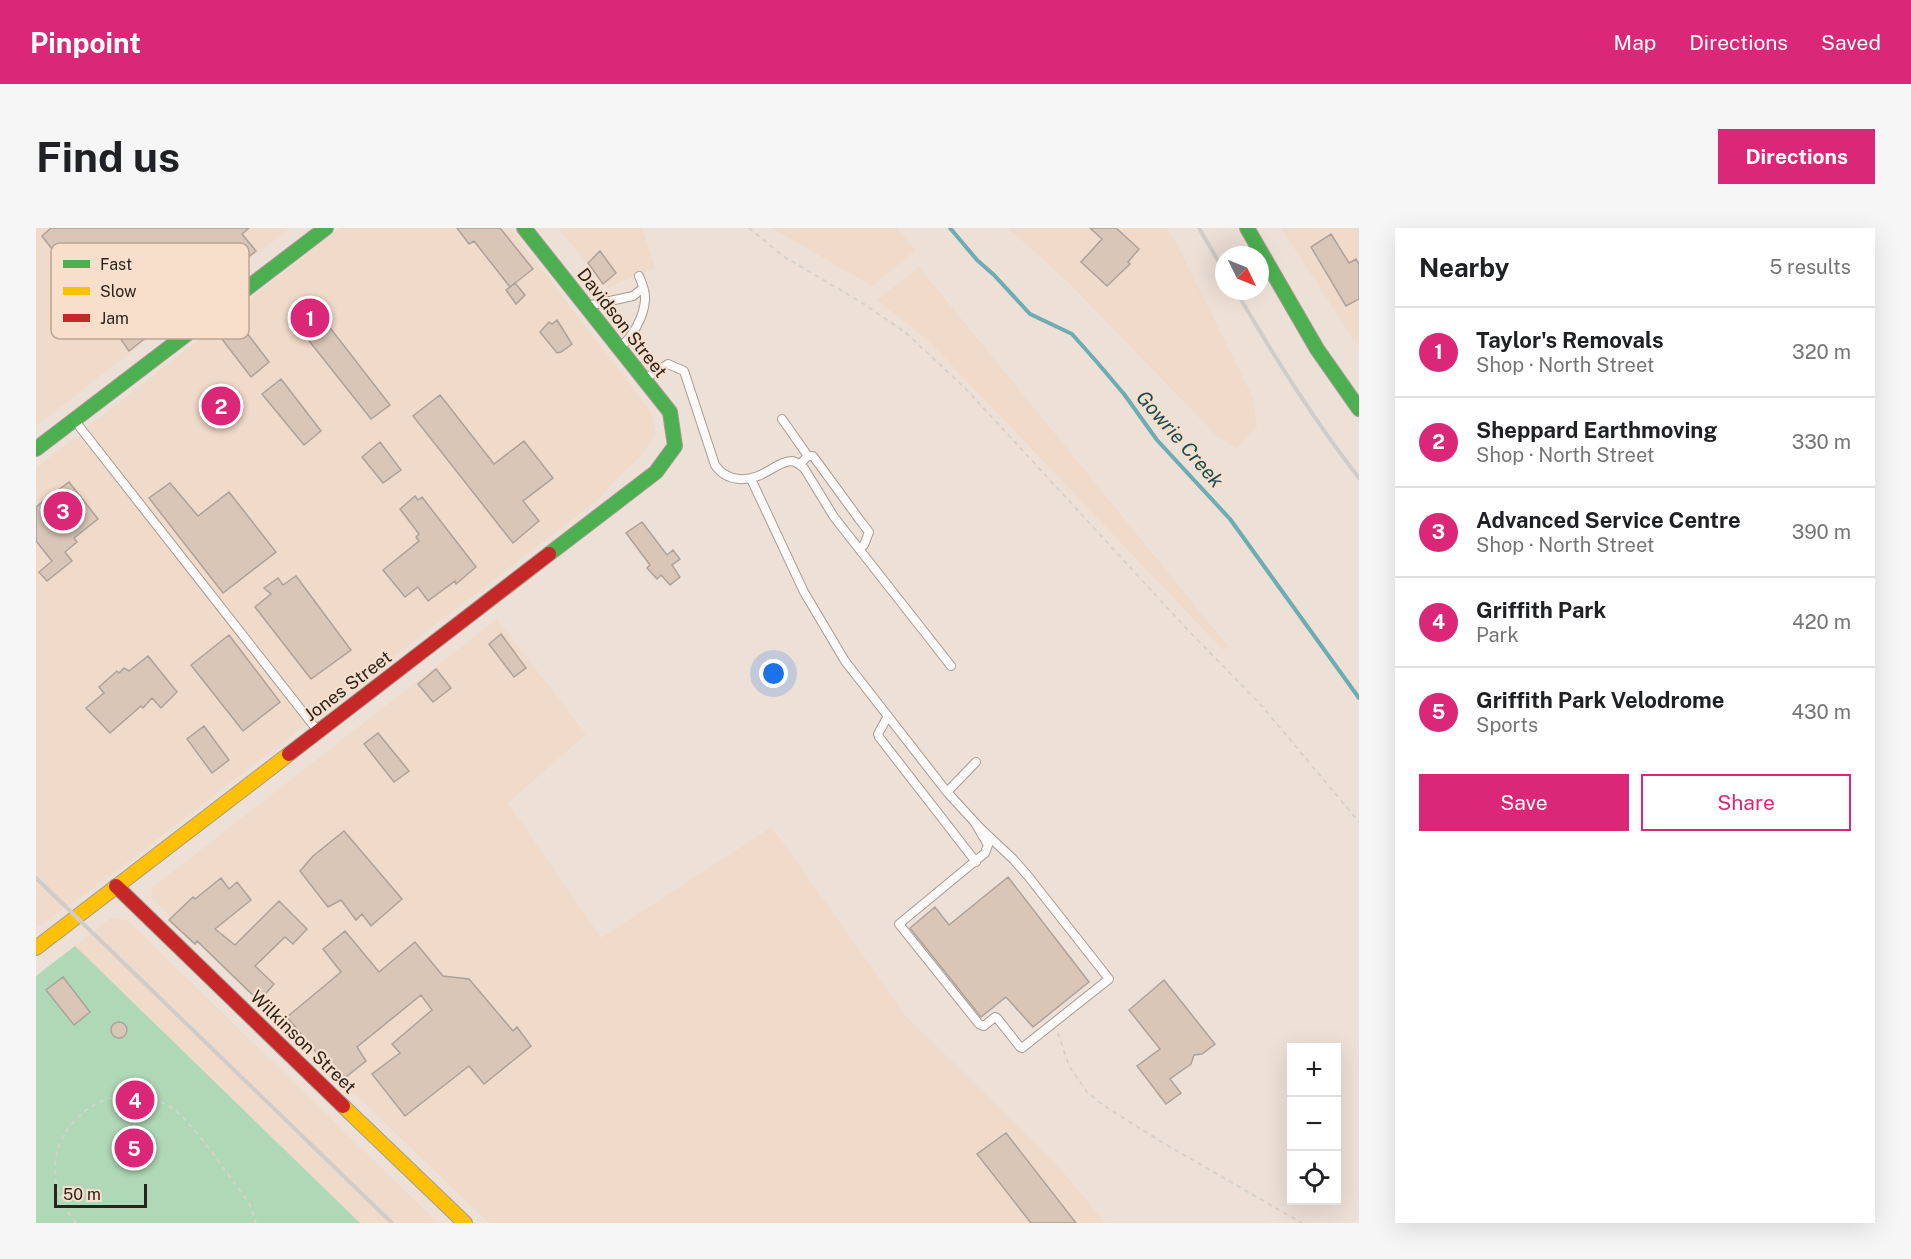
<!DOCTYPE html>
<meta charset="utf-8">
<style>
:root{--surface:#fff;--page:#f6f6f6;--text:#202124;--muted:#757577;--line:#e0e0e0;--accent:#db2777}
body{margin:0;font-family:"Public Sans",sans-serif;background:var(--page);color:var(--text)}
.controls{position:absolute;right:18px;bottom:18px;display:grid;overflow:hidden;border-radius:0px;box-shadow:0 6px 24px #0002}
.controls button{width:54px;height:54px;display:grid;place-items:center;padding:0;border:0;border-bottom:2px solid var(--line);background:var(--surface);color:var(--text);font:30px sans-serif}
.compass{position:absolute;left:1179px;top:18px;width:54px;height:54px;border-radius:50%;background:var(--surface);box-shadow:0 6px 24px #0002;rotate:133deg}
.scale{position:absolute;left:18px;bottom:15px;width:93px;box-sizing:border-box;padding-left:6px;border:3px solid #2c231c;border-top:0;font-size:16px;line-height:21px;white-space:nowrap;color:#2c231c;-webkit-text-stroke:4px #f7dfcc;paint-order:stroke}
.you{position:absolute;left:738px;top:446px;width:21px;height:21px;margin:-15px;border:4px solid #fff;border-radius:50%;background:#1a73e8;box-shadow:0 0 0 9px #1a73e833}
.badge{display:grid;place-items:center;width:39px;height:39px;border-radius:50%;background:var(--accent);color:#fff;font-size:20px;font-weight:700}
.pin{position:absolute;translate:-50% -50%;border:3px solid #fff;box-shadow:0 2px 6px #0006}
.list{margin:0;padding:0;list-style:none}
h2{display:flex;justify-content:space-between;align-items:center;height:78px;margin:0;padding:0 24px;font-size:26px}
h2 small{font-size:20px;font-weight:400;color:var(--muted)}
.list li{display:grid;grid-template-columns:39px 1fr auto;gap:18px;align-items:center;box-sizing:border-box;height:90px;padding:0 24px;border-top:2px solid var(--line)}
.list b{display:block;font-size:22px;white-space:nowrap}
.list p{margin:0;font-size:20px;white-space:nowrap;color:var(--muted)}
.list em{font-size:20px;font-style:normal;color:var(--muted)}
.actions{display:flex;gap:12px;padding:18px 24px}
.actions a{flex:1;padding:14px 0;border:2px solid var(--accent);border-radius:0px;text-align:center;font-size:21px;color:var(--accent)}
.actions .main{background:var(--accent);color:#fff}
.icon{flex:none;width:33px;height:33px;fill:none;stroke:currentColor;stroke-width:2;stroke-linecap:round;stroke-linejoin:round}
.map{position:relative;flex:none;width:1323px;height:995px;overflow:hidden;border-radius:0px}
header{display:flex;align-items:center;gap:36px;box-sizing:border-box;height:84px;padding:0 30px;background:var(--accent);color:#fff}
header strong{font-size:28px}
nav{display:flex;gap:33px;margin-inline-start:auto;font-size:21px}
.intro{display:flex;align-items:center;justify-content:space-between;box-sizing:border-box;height:144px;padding:0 36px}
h1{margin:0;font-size:42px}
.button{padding:15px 27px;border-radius:0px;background:var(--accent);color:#fff;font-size:21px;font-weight:700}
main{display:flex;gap:36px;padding:0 36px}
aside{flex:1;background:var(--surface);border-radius:0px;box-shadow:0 6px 24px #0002}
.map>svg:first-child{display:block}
.built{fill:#f0dac9}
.green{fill:#afd8b6}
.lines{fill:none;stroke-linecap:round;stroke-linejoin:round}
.stream{stroke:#6cacb2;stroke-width:4}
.building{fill:#d9c6b6;stroke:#aca29b;stroke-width:1.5}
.lane-casing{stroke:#a49b93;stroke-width:10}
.fast-casing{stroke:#a49b93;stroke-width:16}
.slow-casing{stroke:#a49b93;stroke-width:16}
.jam-casing{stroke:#a49b93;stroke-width:16}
.path{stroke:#d5d2ce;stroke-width:2;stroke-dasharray:4.5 4.5;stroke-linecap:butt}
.lane{stroke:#fcfaf9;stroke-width:8}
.fast{stroke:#4caf50;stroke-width:14}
.slow{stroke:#ffc107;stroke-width:14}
.jam{stroke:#c62828;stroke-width:14}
.rail{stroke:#d0ccc9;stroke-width:4}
.labels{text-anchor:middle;stroke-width:4.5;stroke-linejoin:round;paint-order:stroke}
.street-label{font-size:18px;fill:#2c231c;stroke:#f7dfcc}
.water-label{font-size:20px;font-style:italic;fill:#154d54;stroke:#f7dfcc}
.key{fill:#f7dfcc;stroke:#baa797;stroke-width:1.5}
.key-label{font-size:16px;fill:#2c231c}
</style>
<header>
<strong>Pinpoint</strong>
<nav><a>Map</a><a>Directions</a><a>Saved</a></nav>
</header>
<div class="intro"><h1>Find us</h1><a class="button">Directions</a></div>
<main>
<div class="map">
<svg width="1323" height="995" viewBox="0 0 1323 995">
<rect width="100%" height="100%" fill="#ede0d6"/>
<path class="built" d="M0 0H254L0 198Z
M304 0H474L616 185 619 205 606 227 575 256 564 270 59 659 0 700V240Z
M522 0H606L619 40 571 60Z
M736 0H860L880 22 836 58Z
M972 0H1131L1142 18 1217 170 1221 199 1200 220 1180 207 1032 54Z
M1245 0H1323V116L1321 117Z
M883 39 1191 417 1187 422 892 112 841 72Z
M461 391 550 506 472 575 565 710 736 599 869 787 1022 938 1069 995H453L116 671V660Z
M75 690 92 693 402 995H324L39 718Z"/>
<path class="green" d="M39 718 324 995H0V748Z"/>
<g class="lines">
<path class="stream" d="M914 0 941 32 958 47 994 86 1036 106 1060 133 1088 166 1121 212 1194 291 1323 470"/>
</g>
<path class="building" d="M15 0H213L206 6 220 23 93 123 74 96 81 90 68 72 60 78 6 8Z
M421 0H464L497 41 474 59 479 55 489 67 480 76 470 62 474 59 438 13 433 16Z
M1054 0H1080L1103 21 1092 34 1094 36 1071 58 1045 34 1066 11Z
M1295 6 1313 35 1320 31 1323 36V71L1310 78 1275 19Z
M564 23 580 45 567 56 552 35Z
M274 74 354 177 335 191 255 90Z
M521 92 536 116 525 124 521 125 504 104 513 94 516 96Z
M204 96 233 134 215 149 186 111Z
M245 151 285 203 268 217 226 166Z
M404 167 458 236 488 213 517 250 487 273 503 293 477 315 377 188Z
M344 214 365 242 347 255 326 229Z
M33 254 62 291 38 310 41 314 29 324 36 333 11 353 3 344 16 333 0 313V279Z
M134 255 162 288 193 264 240 324 187 365 113 270Z
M379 268 382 272 386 269 440 339 420 356 419 353 392 373 382 359 369 369 347 342 383 313 380 309 383 306 364 281Z
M606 294 631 327 637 322 644 331 636 337 644 349 634 357 625 347 621 351 611 340 614 337 590 305Z
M260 348 315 422 275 451 219 379 235 366 228 360 242 350 247 357Z
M465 406 490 440 478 449 453 416Z
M193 407 244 474 207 503 155 437Z
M112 428 141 464 125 480 116 470 107 480 105 478 74 505 50 480 68 465 63 459 81 443 83 445 88 440 93 443Z
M400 441 415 460 397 474 382 456Z
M168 498 193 532 176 545 151 511Z
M342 505 373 543 358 554 328 516Z
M308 603 366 671 335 698 326 686 320 692 305 672 292 679 264 643 277 628Z
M972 649 1053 754 997 799 970 769 945 789 874 700 899 679 913 697Z
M185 650 193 661 201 654 215 672 179 701 199 717 243 673 271 701 257 716 249 709 219 738 238 756 223 773 161 713 159 716 133 692 157 669 159 671Z
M309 703 343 744 379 714 407 748 433 751 477 803 481 799 495 818 448 856 433 838 369 888 336 846 364 825 356 816 396 782 385 767 321 819 330 833 306 852 296 839 293 840 251 789 305 744 287 721Z
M27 749 54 784 38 797 10 762Z
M1128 752 1179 816 1166 826 1158 827 1155 836 1134 851 1145 865 1130 876 1101 838 1124 821 1093 782Z
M75 802a8 8 0 1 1 16 0a8 8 0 1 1-16 0Z
M970 905 1040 995H995L941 926Z"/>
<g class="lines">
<defs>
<path id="lane" d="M551 78 597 68 607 60
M584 119C597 109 608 88 609 72 610 64 606 55 603 48
M610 150 632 136 648 143 679 237C685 246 692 250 703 251 727 253 740 233 756 233 761 234 764 237 768 240L798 289 915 438
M746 191 772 228
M39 193 281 502
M764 236 772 228H777L823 291 833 304 828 317 823 321
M715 251 768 364 809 433 911 564C922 576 933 588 944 600L977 631 992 648 1073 751 986 820 984 819 961 790 959 789 948 798 943 796 863 696 949 625 952 617 939 595
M852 488 842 506 843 509 940 634
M911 564 940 534"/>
<path id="fast" d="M488 0 634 184 639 218 620 244 513 326
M1211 0 1281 121 1323 181
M0 221 290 0"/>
<path id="slow" d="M0 720 253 526
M307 878 429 995"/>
<path id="jam" d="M253 526 513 326
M80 658 307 878"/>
</defs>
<use href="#lane" class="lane-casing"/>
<use href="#fast" class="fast-casing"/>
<use href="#slow" class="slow-casing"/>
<use href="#jam" class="jam-casing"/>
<path class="path" d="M713 0 747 28 828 76 870 105 930 161 1149 399 1225 477 1323 594
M1022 805 1033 838 1051 864 1067 877 1124 913 1266 995
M40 995C30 983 22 970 20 955 9 892 81 844 134 879 157 894 189 943 207 967L214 977 220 995"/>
<use href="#lane" class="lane"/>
<use href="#fast" class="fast"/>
<use href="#slow" class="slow"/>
<use href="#jam" class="jam"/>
<path class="rail" d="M1163 0 1188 43
M1200 63C1237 127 1277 191 1323 250
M0 650 356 995"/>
</g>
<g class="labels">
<g class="street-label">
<text transform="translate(586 95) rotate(52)" y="6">Davidson Street</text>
<text transform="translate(312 458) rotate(-37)" y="6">Jones Street</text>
<text transform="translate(267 814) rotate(44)" y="6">Wilkinson Street</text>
</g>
<g class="water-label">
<text transform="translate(1144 211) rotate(49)" y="7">Gowrie Creek</text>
</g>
</g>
<rect x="15" y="15" width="198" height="96" rx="9" class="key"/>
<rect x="27" y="32" width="27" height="8" fill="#4caf50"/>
<rect x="27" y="59" width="27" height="8" fill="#ffc107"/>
<rect x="27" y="86" width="27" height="8" fill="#c62828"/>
<g class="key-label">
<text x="64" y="42">Fast</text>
<text x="64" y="69">Slow</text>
<text x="64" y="96">Jam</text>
</g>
</svg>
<div class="controls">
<button>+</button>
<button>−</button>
<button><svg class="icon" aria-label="locate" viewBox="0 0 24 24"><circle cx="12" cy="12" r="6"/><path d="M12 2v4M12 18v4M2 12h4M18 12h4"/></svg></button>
</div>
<svg class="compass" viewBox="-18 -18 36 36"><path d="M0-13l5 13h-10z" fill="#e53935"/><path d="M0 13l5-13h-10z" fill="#757577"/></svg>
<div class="scale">50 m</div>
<div class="you"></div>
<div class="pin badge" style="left:274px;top:90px">1</div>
<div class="pin badge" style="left:185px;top:178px">2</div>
<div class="pin badge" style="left:27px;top:283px">3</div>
<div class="pin badge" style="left:99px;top:872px">4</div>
<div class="pin badge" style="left:98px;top:920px">5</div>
</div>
<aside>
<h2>Nearby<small>5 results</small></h2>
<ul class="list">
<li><span class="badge">1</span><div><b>Taylor's Removals</b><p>Shop · North Street</p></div><em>320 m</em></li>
<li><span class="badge">2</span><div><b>Sheppard Earthmoving</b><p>Shop · North Street</p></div><em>330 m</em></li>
<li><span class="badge">3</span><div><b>Advanced Service Centre</b><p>Shop · North Street</p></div><em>390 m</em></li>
<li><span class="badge">4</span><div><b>Griffith Park</b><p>Park</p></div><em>420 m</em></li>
<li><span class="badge">5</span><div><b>Griffith Park Velodrome</b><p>Sports</p></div><em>430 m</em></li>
</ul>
<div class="actions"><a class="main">Save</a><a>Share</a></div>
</aside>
</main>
